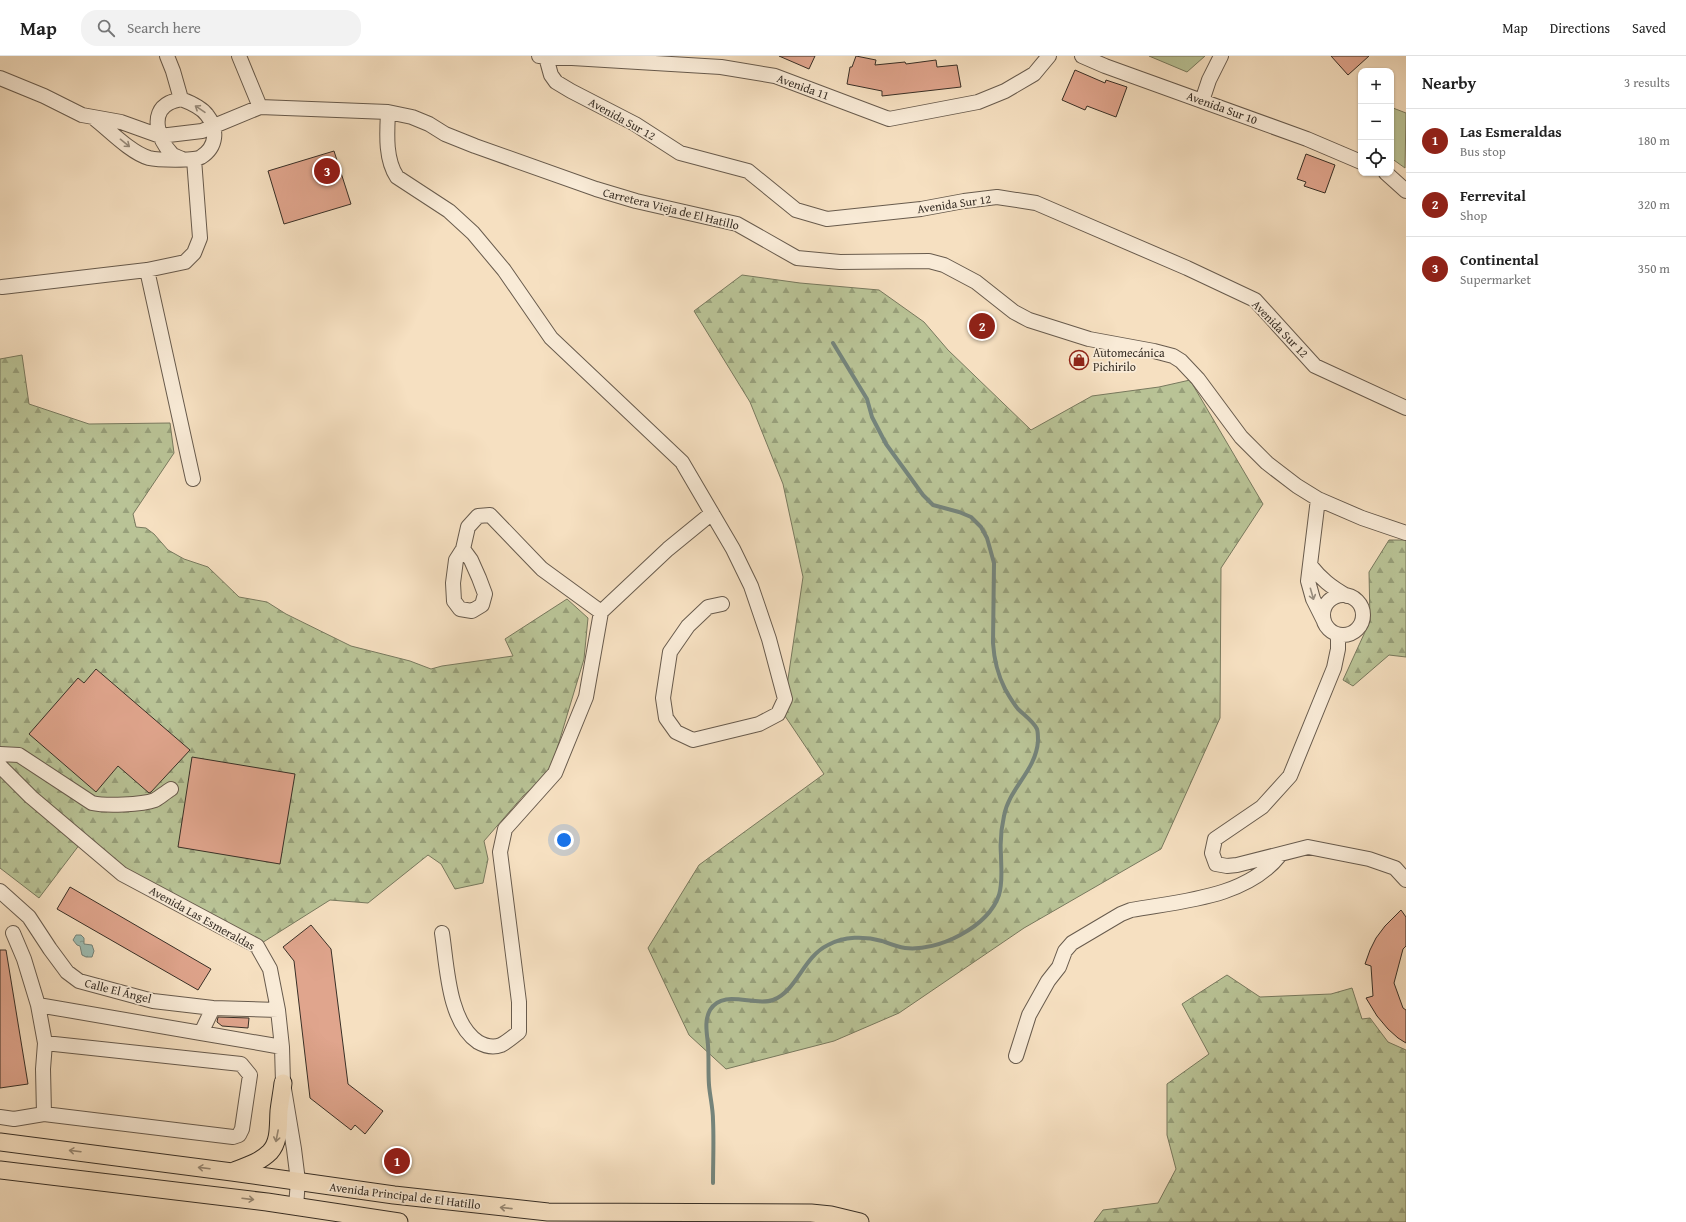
<!DOCTYPE html>
<meta charset="utf-8">
<style>
:root{--surface:#fff;--page:#f2f2f2;--text:#222;--muted:#767676;--line:#e0e0e0;--accent:#8f2418}
body{margin:0;font-family:"Gentium Book Plus",serif;background:var(--page);color:var(--text)}
.controls{position:absolute;right:12px;top:12px;display:grid;overflow:hidden;border-radius:8px;box-shadow:0 1px 3px #0004}
.controls button{width:36px;height:36px;display:grid;place-items:center;padding:0;border:0;border-bottom:1px solid var(--line);background:var(--surface);color:var(--text);font:20px sans-serif}
.you{position:absolute;left:564px;top:784px;width:14px;height:14px;margin:-10px;border:3px solid #fff;border-radius:50%;background:#1a73e8;box-shadow:0 0 0 6px #1a73e833}
.badge{display:grid;place-items:center;width:26px;height:26px;border-radius:50%;background:var(--accent);color:#fff;font-size:13px;font-weight:700}
.pin{position:absolute;translate:-50% -50%;border:2px solid #fff;box-shadow:0 1px 4px #0006}
.list{margin:0;padding:0;list-style:none}
h2{display:flex;justify-content:space-between;align-items:center;height:52px;margin:0;padding:0 16px;font-size:17px}
h2 small{font-size:13px;font-weight:400;color:var(--muted)}
.list li{display:grid;grid-template-columns:26px 1fr auto;gap:12px;align-items:center;box-sizing:border-box;height:64px;padding:0 16px;border-top:1px solid var(--line)}
.list b{display:block;font-size:15px;white-space:nowrap}
.list p{margin:0;font-size:13px;white-space:nowrap;color:var(--muted)}
.list em{font-size:13px;font-style:normal;color:var(--muted)}
.icon{flex:none;width:22px;height:22px;fill:none;stroke:currentColor;stroke-width:2;stroke-linecap:round;stroke-linejoin:round}
.map{position:relative;flex:none;width:1406px;height:1166px;overflow:hidden}
header{display:flex;align-items:center;gap:24px;box-sizing:border-box;height:56px;padding:0 20px;background:var(--surface);border-bottom:1px solid var(--line)}
header strong{font-size:19px}
nav{display:flex;gap:22px;margin-inline-start:auto;font-size:14px}
.search{width:280px;height:36px;background:var(--page);display:flex;align-items:center;gap:10px;box-sizing:border-box;padding:0 14px;border-radius:16px;color:var(--muted);font-size:15px}
main{display:flex}
aside{flex:1;background:var(--surface)}
.map>svg:first-child{display:block}
.green{fill:#b9c396;stroke:#78795e}
.forest{fill:url(#forest-firs);stroke:#78795e}
.water{fill:url(#water-ripples);stroke:#75847b}
.lines{fill:none;stroke-linecap:round;stroke-linejoin:round}
.stream{stroke:#75847b;stroke-width:4}
.building{fill:#e0a58d;stroke:#382f26}
.minor-casing{stroke:#685b4d;stroke-width:16}
.major-casing{stroke:#382f26;stroke-width:19}
.minor{stroke:#f9ebd7;stroke-width:14}
.major{stroke:#f6e0c1;stroke-width:17}
.oneway{stroke:#988d7e}
.oneway2{stroke:#978874}
.labels{text-anchor:middle;stroke-width:3.5;stroke-linejoin:round;paint-order:stroke}
.street-label{font-size:12px;fill:#382f26;stroke:#f9ebd7}
.poi-label{font-size:12px;fill:#382f26;stroke:#f9ebd7;text-anchor:start}
</style>
<header>
<strong>Map</strong>
<div class="search"><svg class="icon" aria-label="search" viewBox="0 0 24 24"><circle cx="10" cy="10" r="6"/><path d="M15 15l6 6"/></svg>Search here</div>
<nav><a>Map</a><a>Directions</a><a>Saved</a></nav>
</header>
<main>
<div class="map">
<svg width="1406" height="1166" viewBox="0 0 1406 1166">
<defs>
<pattern id="forest-firs" width="22" height="20" patternUnits="userSpaceOnUse"><rect width="22" height="20" fill="#b9c396"/><path d="M5 1l3.5 6h-7zM16 11l3.5 6h-7z" fill="#979f7a"/></pattern>
<pattern id="water-ripples" width="26" height="14" patternUnits="userSpaceOnUse"><rect width="26" height="14" fill="#9dbdb3"/><path d="M2 4q2-2 4 0t4 0M15 11q2-2 4 0t4 0" fill="none" stroke="#819a91"/></pattern>
</defs>
<rect width="100%" height="100%" fill="#f6e0c1"/>
<filter id="stains"><feTurbulence type="fractalNoise" baseFrequency=".005" numOctaves="4"/><feColorMatrix values="0 0 0 0 .2 0 0 0 0 .09 0 0 0 0 .02 0 0 0 .5 -.17"/></filter>
<radialGradient id="worn" r=".72"><stop offset=".6" stop-color="#630" stop-opacity="0"/><stop offset="1" stop-color="#630" stop-opacity=".3"/></radialGradient>
<path class="green" d="M1149 0H1205L1187 16Z
M1393 52 1406 57 1405 112 1391 102V58Z"/>
<path class="forest" d="M742 219 800 227 879 234 924 266 948 294 1031 374 1092 340 1159 331 1190 324 1263 448 1221 512 1220 662 1161 793 1024 872 899 957 834 985 726 1013 689 979 648 892 699 809 824 718 783 657 803 521 783 428 750 346 694 255Z
M22 299 29 348 89 368 170 367 174 397 133 458 136 471 146 472 154 478 168 494 184 503 208 511 239 541 267 546 286 558 351 590 410 605 431 613 442 610 513 600 505 583 567 543 588 562 584 603 550 716 523 740 484 785 488 803 483 827 455 833 441 808 428 799 368 847 330 844 257 890 184 852 83 784 39 842 0 812V303Z
M1389 484H1406V601L1389 599 1353 630 1343 624 1370 565 1369 516Z
M1227 919 1260 941 1331 938 1352 932 1362 963 1370 962 1388 986 1406 994V1166H1094L1103 1154 1158 1147 1176 1113 1167 1079V1028L1209 998 1182 948Z"/>
<path class="water" d="M76 879H81L84 882V888L92 889 94 895 92 901H86L82 899 80 890 77 889 73 884Z"/>
<g class="lines">
<path class="stream" d="M713 1127C713 1106 714 1085 713 1064 713 1052 710 1041 709 1029 708 1015 709 1002 708 989 707 977 704 965 710 954 723 932 754 951 773 944 797 935 803 901 828 889 844 880 865 880 882 885 890 888 897 891 905 892 938 896 988 871 999 839 1003 826 1001 812 1001 799 1000 786 1001 773 1004 760 1009 732 1036 715 1038 685 1038 682 1038 676 1037 673 1033 665 1024 659 1018 653 1013 647 1009 640 1005 633 998 619 994 603 993 587L994 507 987 482 981 471 971 461 959 456 933 449 923 439 886 388 872 361 867 343 833 287"/>
</g>
<path class="building" d="M779 0H815L809 13Z
M856 0 876 4 875 9 905 6 906 8 936 4 937 11 957 9 961 31 882 40V35L847 28 850 11H852Z
M1331 0H1369L1348 19Z
M1075 14 1105 27 1106 24 1127 31 1116 61 1087 50 1085 54 1062 44Z
M334 95 351 148 284 168 268 115Z
M1306 98 1335 109 1325 137 1304 130 1306 126 1297 123Z
M96 613 190 694 151 736 149 737 118 710 96 736 29 678 78 622 84 627Z
M192 701 295 718 280 808 178 791Z
M70 831 211 913 198 934 57 853Z
M1401 854 1406 861V890L1403 893 1394 927 1403 952 1406 954V987L1398 982 1388 973 1377 960 1366 942 1373 940 1371 910 1365 908 1370 894 1376 882 1385 870Z
M311 869 331 893 348 1028 383 1055 365 1078 355 1069 351 1074 310 1042 294 905 283 891Z
M0 894H6L28 1028 0 1032Z
M218 961 249 962 248 972 222 970 217 966Z"/>
<g class="lines">
<defs>
<path id="minor" d="M167 0 173 15 181 43
M239 0 260 51
M539 0 721 11 775 20 889 63 978 46 1005 35 1034 18 1049 0
M1082 0 1105 10 1307 83 1361 106
M546 1 551 19 556 26 571 35 635 68 680 97 748 115 796 154 827 163 921 153 964 145 997 141 1036 147 1187 212 1255 244 1315 310 1406 352
M0 22 44 40 82 59 121 66 160 80 202 75 260 51 388 56 412 61 429 68 445 78 475 90 596 133 636 145 737 168 797 202 840 206 929 205 944 209 976 226 1014 256 1029 264 1089 283 1154 295 1173 300 1181 305 1198 323 1241 381 1267 407 1297 430 1318 443 1362 462 1406 477
M1202 45 1209 24 1221 0
M388 56C387 77 385 103 397 121L449 155 473 177 504 214 551 282 682 406 733 493 751 530 769 583 785 643 778 658 759 668 693 684 676 676 666 662 663 642 670 596 688 570 708 551 722 548
M95 63C109 74 131 97 149 102 157 104 194 105 201 101 217 91 218 73 207 59 202 52 189 46 181 43 177 44 173 45 169 47 149 57 159 84 171 97 173 100 178 101 182 103
M1386 117 1406 135
M147 214 193 423
M2 231 147 214 185 206 194 197 200 182 194 103
M1318 443 1308 525 1313 543 1324 565
M463 493 471 504 479 522 485 538 482 549 472 555 460 553 454 545 453 527 456 504 463 493 468 471 478 460 490 459 542 513 601 556
M1310 509C1321 523 1331 531 1347 540
M1323 559a20 20 0 1 1 40 0a20 20 0 1 1-40 0Z
M1338 579V593L1334 612 1290 720 1262 751 1215 783 1212 797 1216 808 1227 810 1237 809 1308 791 1369 803 1395 812 1406 824
M0 698 19 699 92 747C105 750 142 749 155 744 160 741 166 736 171 733
M0 710 31 741 122 818 257 890 270 913 278 954 282 991 283 1027 294 1093 298 1125 296 1150
M0 835 29 861 50 893 67 916 79 925 153 945 213 952 278 954
M13 877 24 903 38 949 201 977 213 952
M442 877C447 909 448 966 478 986 485 990 493 992 501 989 507 986 514 980 519 976V946L500 796 505 773 555 717 586 641 601 556 668 493 712 457
M201 977 282 991
M1016 1000 1029 959 1048 925 1059 911 1065 895 1072 887 1121 858 1131 854C1181 845 1246 842 1280 799
M44 1058 233 1081 239 1079 242 1073 250 1019 241 1008 45 987
M0 1061 14 1063 44 1058 43 1013 45 987 38 949"/>
<path id="major" d="M0 1086 232 1116 394 1139 548 1156 811 1157 831 1159 860 1166
M0 1114 267 1146 399 1166
M234 1115C247 1110 260 1106 270 1096 280 1085 278 1069 279 1055 280 1046 282 1036 283 1027"/>
</defs>
<use href="#minor" class="minor-casing"/>
<use href="#major" class="major-casing"/>
<use href="#minor" class="minor"/>
<use href="#major" class="major"/>
</g>
<defs><path id="oneway-shaft" d="M-6 0H5M1.5-3L5.5 0L1.5 3" fill="none" stroke-width="1.6" stroke-linecap="round" stroke-linejoin="round"/></defs>
<g class="oneway">
<use href="#oneway-shaft" transform="translate(200 53) rotate(-146)"/>
<use href="#oneway-shaft" transform="translate(125 87) rotate(39)"/>
<use href="#oneway-shaft" transform="translate(1312 538) rotate(74)"/>
</g>
<g class="oneway2">
<use href="#oneway-shaft" transform="translate(277 1080) rotate(101)"/>
<use href="#oneway-shaft" transform="translate(75 1095) rotate(-173)"/>
<use href="#oneway-shaft" transform="translate(204 1112) rotate(-173)"/>
<use href="#oneway-shaft" transform="translate(248 1143) rotate(7)"/>
<use href="#oneway-shaft" transform="translate(506 1152) rotate(-174)"/>
</g>
<defs>
<symbol id="shop-ring" viewBox="-11 -11 22 22"><circle r="9.5" fill="#f9ebd7" stroke="#8f2418" stroke-width="1.5"/><path d="M-5-2.5h2.3a2.7 3.5 0 0 1 5.4 0H5L5.5 6h-11ZM-1.5-2.5h3a1.5 2.3 0 0 0-3 0Z" fill="#8f2418"/></symbol>
</defs>
<g fill-rule="evenodd">
<use href="#shop-ring" x="1068" y="293" width="22" height="22"/>
</g>
<g class="labels">
<g class="street-label">
<text transform="translate(803 31) rotate(20)" y="4">Avenida 11</text>
<text transform="translate(1222 52) rotate(20)" y="4">Avenida Sur 10</text>
<text transform="translate(622 63) rotate(29)" y="4">Avenida Sur 12</text>
<text transform="translate(954 148) rotate(-8)" y="4">Avenida Sur 12</text>
<text transform="translate(671 153) rotate(14)" y="4">Carretera Vieja de El Hatillo</text>
<text transform="translate(1280 273) rotate(46)" y="4">Avenida Sur 12</text>
<text transform="translate(202 862) rotate(29)" y="4">Avenida Las Esmeraldas</text>
<text transform="translate(118 935) rotate(14)" y="4">Calle El Ángel</text>
<text transform="translate(405 1140) rotate(7)" y="4">Avenida Principal de El Hatillo</text>
</g>
<g class="poi-label">
<text x="1093" y="301">Automecánica<tspan x="1093" dy="14">Pichirilo</tspan></text>
</g>
</g>
<rect width="100%" height="100%" filter="url(#stains)"/>
<rect width="100%" height="100%" fill="url(#worn)"/>
</svg>
<div class="controls">
<button>+</button>
<button>−</button>
<button><svg class="icon" aria-label="locate" viewBox="0 0 24 24"><circle cx="12" cy="12" r="6"/><path d="M12 2v4M12 18v4M2 12h4M18 12h4"/></svg></button>
</div>
<div class="you"></div>
<div class="pin badge" style="left:397px;top:1105px">1</div>
<div class="pin badge" style="left:982px;top:270px">2</div>
<div class="pin badge" style="left:327px;top:115px">3</div>
</div>
<aside>
<h2>Nearby<small>3 results</small></h2>
<ul class="list">
<li><span class="badge">1</span><div><b>Las Esmeraldas</b><p>Bus stop</p></div><em>180 m</em></li>
<li><span class="badge">2</span><div><b>Ferrevital</b><p>Shop</p></div><em>320 m</em></li>
<li><span class="badge">3</span><div><b>Continental</b><p>Supermarket</p></div><em>350 m</em></li>
</ul>
</aside>
</main>
